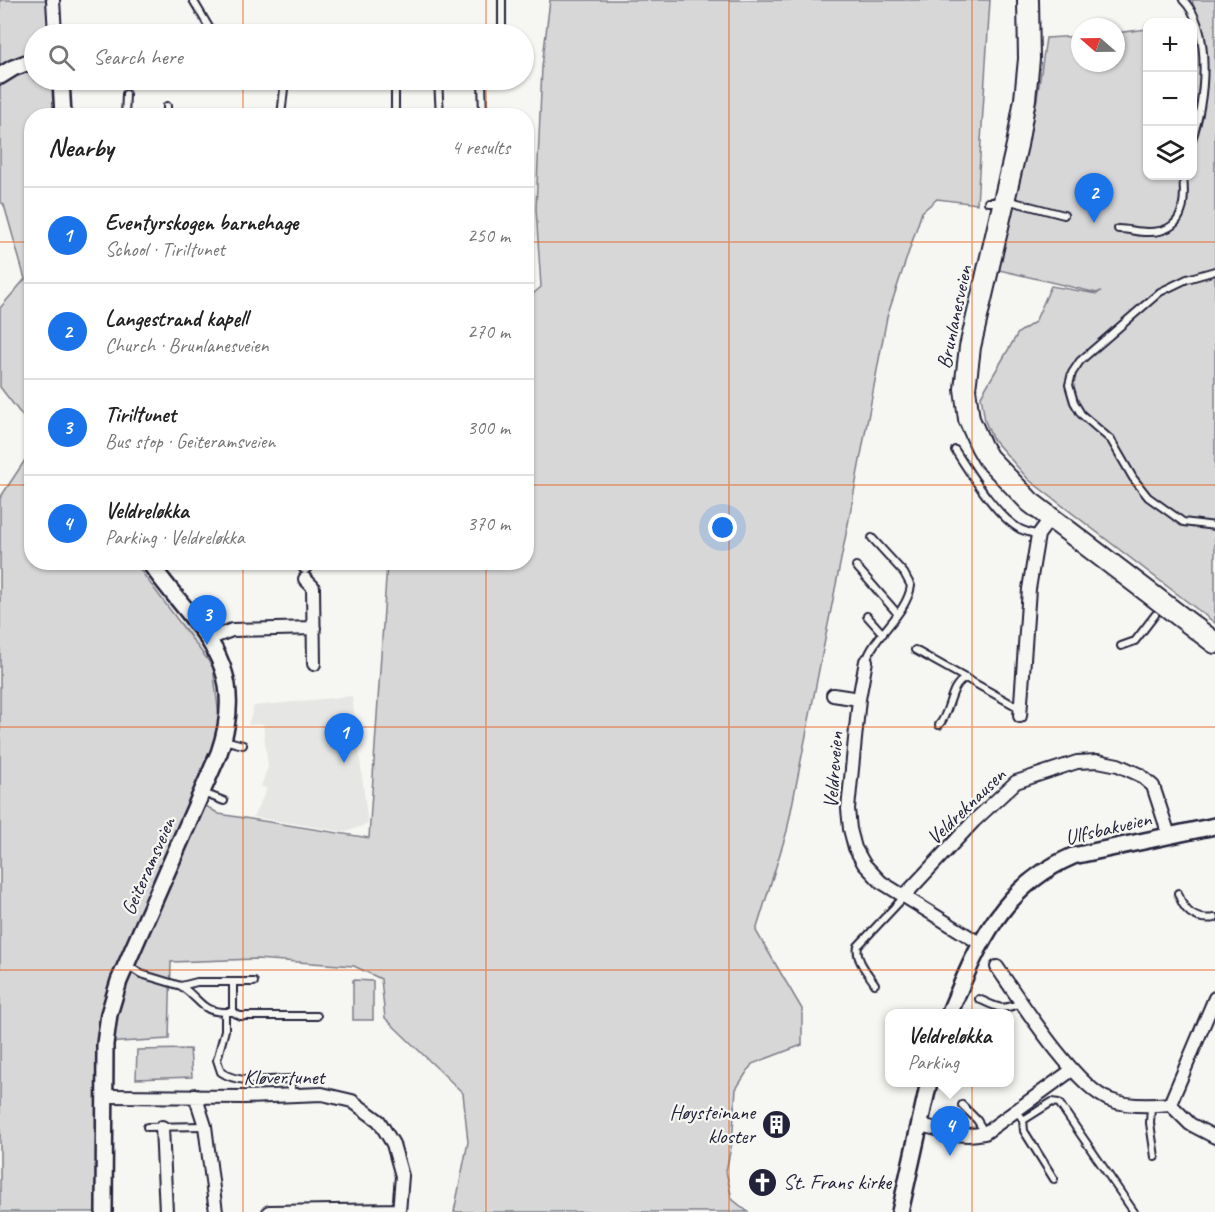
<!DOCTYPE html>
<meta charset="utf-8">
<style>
:root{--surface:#fff;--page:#f2f2f2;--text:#222;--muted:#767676;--line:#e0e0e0;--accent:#1a73e8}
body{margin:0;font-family:Caveat,sans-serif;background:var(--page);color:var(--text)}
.controls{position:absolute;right:18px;top:18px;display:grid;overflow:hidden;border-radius:12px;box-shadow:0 2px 4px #0004}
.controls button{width:54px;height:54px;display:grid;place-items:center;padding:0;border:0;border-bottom:2px solid var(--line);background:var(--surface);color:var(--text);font:30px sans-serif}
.compass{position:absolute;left:1071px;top:18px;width:54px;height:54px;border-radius:50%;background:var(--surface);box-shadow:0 2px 4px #0004;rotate:290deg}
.you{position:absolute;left:723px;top:528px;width:21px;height:21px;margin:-15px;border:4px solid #fff;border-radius:50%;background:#1a73e8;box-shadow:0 0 0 9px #1a73e833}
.badge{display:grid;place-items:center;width:39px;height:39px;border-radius:50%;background:var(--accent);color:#fff;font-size:20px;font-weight:700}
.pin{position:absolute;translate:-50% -50px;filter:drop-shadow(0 2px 3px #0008)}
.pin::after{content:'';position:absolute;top:32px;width:21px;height:18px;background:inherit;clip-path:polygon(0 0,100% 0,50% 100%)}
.popup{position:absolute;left:885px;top:1009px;width:129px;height:78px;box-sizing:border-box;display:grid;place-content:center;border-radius:12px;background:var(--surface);filter:drop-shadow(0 2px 4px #0005);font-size:20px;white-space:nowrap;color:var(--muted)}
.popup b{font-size:22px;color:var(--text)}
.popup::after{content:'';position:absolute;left:50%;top:100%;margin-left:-12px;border:12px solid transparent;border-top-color:var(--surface)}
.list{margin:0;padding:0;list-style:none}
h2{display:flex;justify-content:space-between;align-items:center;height:78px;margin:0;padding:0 24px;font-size:26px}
h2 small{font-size:20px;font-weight:400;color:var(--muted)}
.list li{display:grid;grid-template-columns:39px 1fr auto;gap:18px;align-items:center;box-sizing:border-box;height:96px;padding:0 24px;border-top:2px solid var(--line)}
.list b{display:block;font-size:22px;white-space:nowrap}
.list p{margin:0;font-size:20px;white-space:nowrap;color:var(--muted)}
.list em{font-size:20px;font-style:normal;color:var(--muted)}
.icon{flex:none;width:33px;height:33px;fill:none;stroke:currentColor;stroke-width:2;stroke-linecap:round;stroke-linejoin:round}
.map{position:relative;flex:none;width:1215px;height:1212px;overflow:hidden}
.search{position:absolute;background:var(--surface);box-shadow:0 2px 4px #0004;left:24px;top:24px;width:510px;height:66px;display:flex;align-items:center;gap:15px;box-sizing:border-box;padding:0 21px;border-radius:33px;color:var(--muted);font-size:22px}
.panel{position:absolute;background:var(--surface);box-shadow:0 2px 4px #0004;left:24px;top:108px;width:510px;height:462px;border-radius:24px}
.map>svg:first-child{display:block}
.built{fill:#e6e6e4}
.green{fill:#d7d7d7;stroke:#7c7c89;stroke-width:1.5}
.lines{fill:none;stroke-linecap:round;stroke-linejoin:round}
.service-casing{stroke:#22223b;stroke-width:10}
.minor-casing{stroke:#22223b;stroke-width:16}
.tertiary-casing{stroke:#22223b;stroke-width:20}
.primary-casing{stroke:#22223b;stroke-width:24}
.service{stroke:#f6f6f2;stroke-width:6}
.minor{stroke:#f6f6f2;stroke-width:12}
.tertiary{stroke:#f6f6f2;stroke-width:15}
.primary{stroke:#f6f6f2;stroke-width:20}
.grid{fill:none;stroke:#e8590c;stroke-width:1.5;stroke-opacity:0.55}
.labels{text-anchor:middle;stroke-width:4.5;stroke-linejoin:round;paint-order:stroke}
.street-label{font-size:21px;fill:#22223b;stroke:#f6f6f2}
.poi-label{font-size:21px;fill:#22223b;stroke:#f6f6f2;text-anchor:end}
</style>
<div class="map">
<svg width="1215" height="1212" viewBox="0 0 1215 1212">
<rect width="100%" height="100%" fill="#f6f6f2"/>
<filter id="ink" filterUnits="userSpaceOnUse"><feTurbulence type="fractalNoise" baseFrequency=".0167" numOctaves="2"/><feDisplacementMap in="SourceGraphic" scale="12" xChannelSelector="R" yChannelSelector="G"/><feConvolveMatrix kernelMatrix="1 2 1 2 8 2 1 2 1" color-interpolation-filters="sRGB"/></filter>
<g filter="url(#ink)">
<path class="built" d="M352 696 368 824 346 832 253 817 267 789 261 786 268 767 263 724 248 725 254 706Z"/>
<path class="green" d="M0 0H49L53 34H34V80H54V115L32 116 31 427 0 387V308L25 279 4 205 0 201Z
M550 0H990L977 204 937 199 922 212 887 317 849 519 787 831 756 931 802 1009V1045L752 1064 736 1089 732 1143 726 1171 732 1199 748 1212H454L468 1142 463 1093 385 1018 381 979 354 966 256 959 171 962 169 1039 103 1043 97 1212H0V498L31 451 32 562 135 563 213 667 220 725 196 800 219 814 369 838 387 563 526 562V300L541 287 536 209 542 67Z
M1192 0H1215V623L1029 480 992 438 985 421 981 396 1018 333 1035 322 1051 286 1097 294 1101 291 1097 293 999 270 1037 99 1046 38 1080 36V63H1116V33L1147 29 1148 176H1192V27L1199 25Z
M353 980 373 981V1020H353Z
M190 1049 192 1077 136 1079 137 1050Z"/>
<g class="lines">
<defs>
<path id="service" d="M193 0 213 34
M1183 0C1213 29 1205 103 1192 139
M502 34V0
M438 80 440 116
M482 80 483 116
M395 82V116
M167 106V116
M125 116 126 94
M281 116 285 80
M988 202H1014L1064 215
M1118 229C1128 229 1137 232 1147 232 1184 233 1186 205 1183 176
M1215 271 1187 279 1160 292 1080 361 1072 373 1069 385 1074 402 1081 414 1111 440 1133 478 1148 497 1183 522 1215 526
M955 450C970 473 996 516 1020 529 1026 532 1033 533 1038 535
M856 566 897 613
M867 616 883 634
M1121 646 1135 641 1155 615
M915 650 1021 709
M866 661C875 634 906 615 911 586L904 573 872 538
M939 725C951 712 949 685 966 678
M224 740 243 745
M203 793 224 801
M1178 893C1184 912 1195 921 1215 918
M127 965 141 974 181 986 197 982H254
M875 984C868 973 855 960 858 946L904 897
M181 986C205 1003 199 1013 233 1012V982
M979 999C998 1008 1001 1011 1021 1003
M225 1012V1030L217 1060 221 1072C239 1085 269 1079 291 1079V1095
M233 1012 240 1016H317
M962 1105 977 1120 985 1133
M1151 1106 1150 1123 1155 1157
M1016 1111 1023 1119H1025L1052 1102 1059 1103 1134 1212
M1023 1119 1024 1131 1054 1179
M147 1127 205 1126"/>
<path id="minor" d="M53 0 55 34
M304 562 305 567
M305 579 313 587 314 664
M209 639 232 630 314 628
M866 661 859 699 848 809 850 829 855 848 864 864 881 882 981 944
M833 695 859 699
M1020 716 1029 589 1038 535 1050 519
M904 896 974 821 1016 782 1077 762 1098 761 1118 765 1140 775 1153 786 1169 835
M997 967C1019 999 1076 1088 1110 1100 1129 1107 1151 1106 1170 1104
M195 1095 205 1126 216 1212
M105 1096 245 1097 322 1094 352 1101 379 1121 393 1144 402 1176 399 1212
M1170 1104 1215 998
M1170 1104 1190 1124 1215 1137
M920 1125C946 1130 958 1139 985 1133L1072 1070
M162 1127 166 1212
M269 1212 399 1210"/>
<path id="tertiary" d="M0 76 13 68 34 60
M61 80 63 116
M949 1014C978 945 1001 887 1073 856L1215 826
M104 1212 105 1044 109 1014 119 981 219 753C251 661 196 629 149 562
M900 1212 929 1082"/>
<path id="primary" d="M1028 0 1029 59 1025 99 1017 145 970 347 965 389 969 419 981 446 988 458 1030 502 1215 643"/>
</defs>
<use href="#service" class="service-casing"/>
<use href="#minor" class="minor-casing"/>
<use href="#tertiary" class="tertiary-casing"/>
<use href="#primary" class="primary-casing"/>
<use href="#service" class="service"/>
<use href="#minor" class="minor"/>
<use href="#tertiary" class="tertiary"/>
<use href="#primary" class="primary"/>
</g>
</g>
<path class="grid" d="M243 0V34M486 0V34M729 0V1212M972 0V1212M243 80V116M486 80V116M0 242H32M526 242H1215M0 485H32M526 485H1215M243 562V1212M486 562V1212M0 727H1215M0 970H1215"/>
<defs>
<symbol id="building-disc" viewBox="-11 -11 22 22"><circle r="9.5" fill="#22223b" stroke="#f6f6f2"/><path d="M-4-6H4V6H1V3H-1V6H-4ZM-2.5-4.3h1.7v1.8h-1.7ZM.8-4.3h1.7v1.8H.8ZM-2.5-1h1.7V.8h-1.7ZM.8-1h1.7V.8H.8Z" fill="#fff"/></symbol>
<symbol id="church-disc" viewBox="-11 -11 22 22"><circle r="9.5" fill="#22223b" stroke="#f6f6f2"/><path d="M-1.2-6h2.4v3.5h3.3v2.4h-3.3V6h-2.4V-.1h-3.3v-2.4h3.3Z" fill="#fff"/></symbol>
</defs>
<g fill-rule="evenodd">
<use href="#building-disc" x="760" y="1108" width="33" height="33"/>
<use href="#church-disc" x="746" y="1166" width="33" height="33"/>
</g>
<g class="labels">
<g class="street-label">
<text transform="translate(954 317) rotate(-78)" y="7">Brunlanesveien</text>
<text transform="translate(833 770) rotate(-86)" y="7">Veldreveien</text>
<text transform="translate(966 806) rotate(-44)" y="7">Veldreknausen</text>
<text transform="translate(1108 828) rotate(-13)" y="7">Ulfsbakveien</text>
<text transform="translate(148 866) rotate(-66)" y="7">Geiteramsveien</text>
<text x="284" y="1084">Kløvertunet</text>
</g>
<g class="poi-label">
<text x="755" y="1119">Høysteinane<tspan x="755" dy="24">kloster</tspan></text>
<text x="783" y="1189" text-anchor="start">St. Frans kirke</text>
</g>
</g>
</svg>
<div class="controls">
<button>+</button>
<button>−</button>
<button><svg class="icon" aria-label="layers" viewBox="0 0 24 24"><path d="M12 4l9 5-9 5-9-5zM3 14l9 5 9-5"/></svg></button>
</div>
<svg class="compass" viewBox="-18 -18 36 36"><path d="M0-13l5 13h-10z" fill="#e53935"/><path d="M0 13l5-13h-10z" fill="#767676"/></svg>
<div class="you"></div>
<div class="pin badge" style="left:344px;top:763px">1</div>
<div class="pin badge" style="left:1094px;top:223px">2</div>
<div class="pin badge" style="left:207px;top:645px">3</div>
<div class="pin badge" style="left:950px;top:1156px">4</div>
<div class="popup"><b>Veldreløkka</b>Parking</div>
<div class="search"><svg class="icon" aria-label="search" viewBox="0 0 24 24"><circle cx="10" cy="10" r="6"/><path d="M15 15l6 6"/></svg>Search here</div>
<section class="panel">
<h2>Nearby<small>4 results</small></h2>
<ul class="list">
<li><span class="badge">1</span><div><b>Eventyrskogen barnehage</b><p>School · Tiriltunet</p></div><em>250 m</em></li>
<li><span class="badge">2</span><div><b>Langestrand kapell</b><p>Church · Brunlanesveien</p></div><em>270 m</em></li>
<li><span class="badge">3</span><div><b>Tiriltunet</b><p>Bus stop · Geiteramsveien</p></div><em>300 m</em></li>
<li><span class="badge">4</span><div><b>Veldreløkka</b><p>Parking · Veldreløkka</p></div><em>370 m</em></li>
</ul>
</section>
</div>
